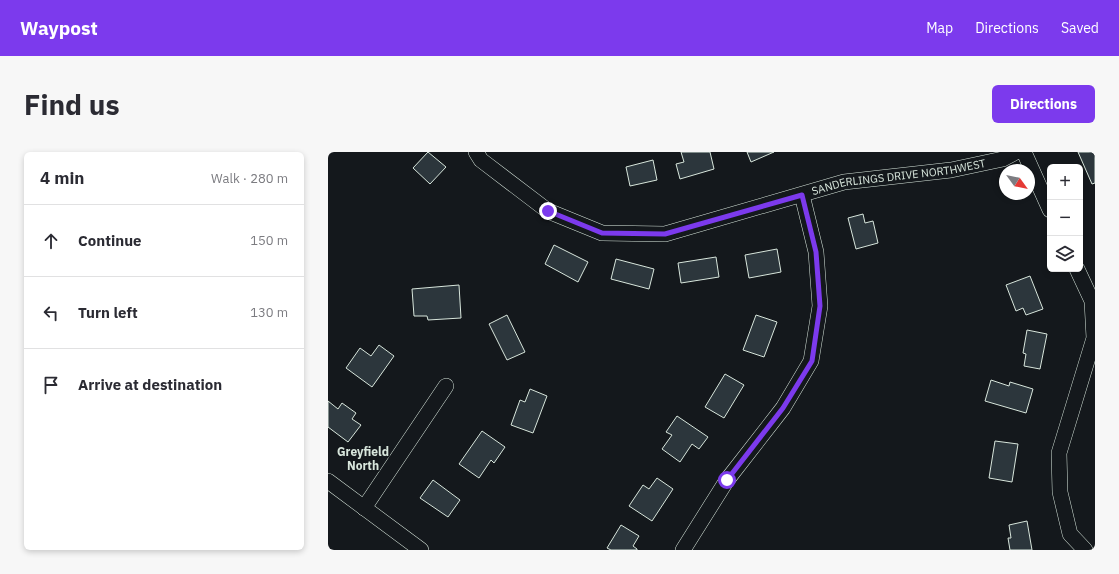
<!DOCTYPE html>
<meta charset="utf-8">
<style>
:root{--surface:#fff;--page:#f7f7f7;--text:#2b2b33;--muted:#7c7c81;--line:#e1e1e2;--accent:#7c3aed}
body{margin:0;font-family:"IBM Plex Sans",sans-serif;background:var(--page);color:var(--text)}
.controls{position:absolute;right:12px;top:12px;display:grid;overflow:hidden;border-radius:6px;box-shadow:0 2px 6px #0003}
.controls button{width:36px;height:36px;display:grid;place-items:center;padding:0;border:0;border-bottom:1px solid var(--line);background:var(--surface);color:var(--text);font:20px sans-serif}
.compass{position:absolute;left:671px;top:12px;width:36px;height:36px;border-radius:50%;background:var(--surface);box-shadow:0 2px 6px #0003;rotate:123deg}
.stop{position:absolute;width:12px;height:12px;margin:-9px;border:3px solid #7c3aed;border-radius:50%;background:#fff}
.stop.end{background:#7c3aed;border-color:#fff;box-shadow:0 1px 4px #0008}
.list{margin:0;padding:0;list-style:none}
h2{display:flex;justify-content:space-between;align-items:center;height:52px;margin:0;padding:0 16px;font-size:17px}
h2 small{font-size:13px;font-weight:400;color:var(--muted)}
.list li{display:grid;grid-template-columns:26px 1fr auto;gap:12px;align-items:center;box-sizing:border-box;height:72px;padding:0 16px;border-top:1px solid var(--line)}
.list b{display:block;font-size:15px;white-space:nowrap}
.list em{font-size:13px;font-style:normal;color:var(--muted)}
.icon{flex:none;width:22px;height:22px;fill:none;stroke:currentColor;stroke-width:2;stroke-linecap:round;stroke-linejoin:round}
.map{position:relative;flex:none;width:767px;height:398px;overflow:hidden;border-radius:6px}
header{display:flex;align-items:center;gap:24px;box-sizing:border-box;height:56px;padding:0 20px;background:var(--accent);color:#fff}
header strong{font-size:19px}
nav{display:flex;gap:22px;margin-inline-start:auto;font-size:14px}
.intro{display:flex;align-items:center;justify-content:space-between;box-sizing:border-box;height:96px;padding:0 24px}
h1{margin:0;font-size:28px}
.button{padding:10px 18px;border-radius:6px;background:var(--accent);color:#fff;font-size:14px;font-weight:700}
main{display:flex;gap:24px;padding:0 24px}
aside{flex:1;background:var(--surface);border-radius:6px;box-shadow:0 2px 6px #0003}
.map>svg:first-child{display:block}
.building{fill:#2c363c;stroke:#d8e6dc}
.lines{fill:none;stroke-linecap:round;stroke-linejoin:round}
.minor-casing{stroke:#d8e6dc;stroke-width:16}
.minor{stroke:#14181c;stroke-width:15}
.route{stroke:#7c3aed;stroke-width:5}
.labels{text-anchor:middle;stroke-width:3;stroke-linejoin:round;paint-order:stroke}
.street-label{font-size:11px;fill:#d8e6dc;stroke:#14181c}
.neighbourhood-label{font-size:12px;font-weight:bold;fill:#d8e6dc;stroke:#14181c}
</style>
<header>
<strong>Waypost</strong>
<nav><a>Map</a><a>Directions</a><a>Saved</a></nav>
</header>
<div class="intro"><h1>Find us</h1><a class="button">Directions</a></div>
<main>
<aside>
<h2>4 min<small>Walk · 280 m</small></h2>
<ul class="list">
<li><svg class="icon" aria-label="ahead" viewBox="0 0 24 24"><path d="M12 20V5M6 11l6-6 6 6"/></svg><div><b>Continue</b></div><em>150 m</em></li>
<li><svg class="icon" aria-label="left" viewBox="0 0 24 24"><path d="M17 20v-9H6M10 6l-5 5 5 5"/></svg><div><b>Turn left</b></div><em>130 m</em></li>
<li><svg class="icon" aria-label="arrive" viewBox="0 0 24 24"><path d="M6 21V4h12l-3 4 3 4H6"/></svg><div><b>Arrive at destination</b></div></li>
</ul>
</aside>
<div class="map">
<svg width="767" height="398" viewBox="0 0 767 398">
<rect width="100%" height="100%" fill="#14181c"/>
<path class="building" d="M100 0 118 15 102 32 85 16Z
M353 0H382L386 17 352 27 348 12 356 10Z
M419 0H446L423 10Z
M750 0H767V31L764 32Z
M325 8 329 28 302 34 298 15Z
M535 62 537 71 545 69 550 91 528 97 520 66Z
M226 93 260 110 250 130 217 112Z
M449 97 453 120 421 126 417 103Z
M388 105 391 125 353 131 350 111Z
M288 107 326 117 321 137 283 127Z
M702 124 715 157 698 163 695 156 688 159 678 133Z
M131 133 133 166 100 168 99 164H86L84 137Z
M179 163 197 200 179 208 161 172Z
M428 163 449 170 436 205 415 198Z
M699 178 719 182 712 217 696 214 698 202 695 201Z
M51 193 66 204 44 235 18 216 32 196 43 204Z
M397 222 416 233 396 266 377 255Z
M663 228 681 234 682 230 705 237 698 261 657 249Z
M202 237 219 244 205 281 183 273 192 248 197 250Z
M0 249 10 257 14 251 28 261 24 267 33 273 20 290 0 275Z
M349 264 380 285 371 297 364 292 352 310 334 297 344 283 338 280Z
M154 279 177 295 166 311 163 308 151 326 131 312Z
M667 289 690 292 684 330 661 326Z
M329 326 345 337 324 369 301 354 315 333 321 337Z
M105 328 132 348 120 365 92 346Z
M699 369 704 398H682L680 386H683L681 373Z
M293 373 311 384 305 394 309 397V398H283L279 396Z"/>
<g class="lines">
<defs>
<g id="minor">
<path id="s1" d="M148 0 153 8 220 59 274 81 337 82 516 30 623 18 675 7 688 0"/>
<path d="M696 0 722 58"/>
<path d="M749 117 764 149 766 186 731 301 732 340 742 382 757 398"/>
<path d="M0 329 93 398"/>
<path d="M36 356 118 234"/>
<path d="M355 398 399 328 455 256 483 209 492 154 488 100 474 43"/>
</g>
</defs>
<use href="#minor" class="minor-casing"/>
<use href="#minor" class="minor"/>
</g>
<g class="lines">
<path class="route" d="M220 59 274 81 337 82 474 43 488 100 492 154 484 209 455 256 399 328"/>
</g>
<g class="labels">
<g class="street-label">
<text dy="4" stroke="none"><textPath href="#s1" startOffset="456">SANDERLINGS DRIVE NORTHWEST</textPath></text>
</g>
<g class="neighbourhood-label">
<text x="35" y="304">Greyfield<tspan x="35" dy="14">North</tspan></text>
</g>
</g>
</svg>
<div class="controls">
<button>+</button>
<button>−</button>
<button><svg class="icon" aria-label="layers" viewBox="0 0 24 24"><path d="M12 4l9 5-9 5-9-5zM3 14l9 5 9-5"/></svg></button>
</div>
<svg class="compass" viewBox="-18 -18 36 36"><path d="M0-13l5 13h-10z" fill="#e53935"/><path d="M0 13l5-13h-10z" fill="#7c7c81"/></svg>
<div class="stop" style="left:399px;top:328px"></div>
<div class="stop end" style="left:220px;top:59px"></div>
</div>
</main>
